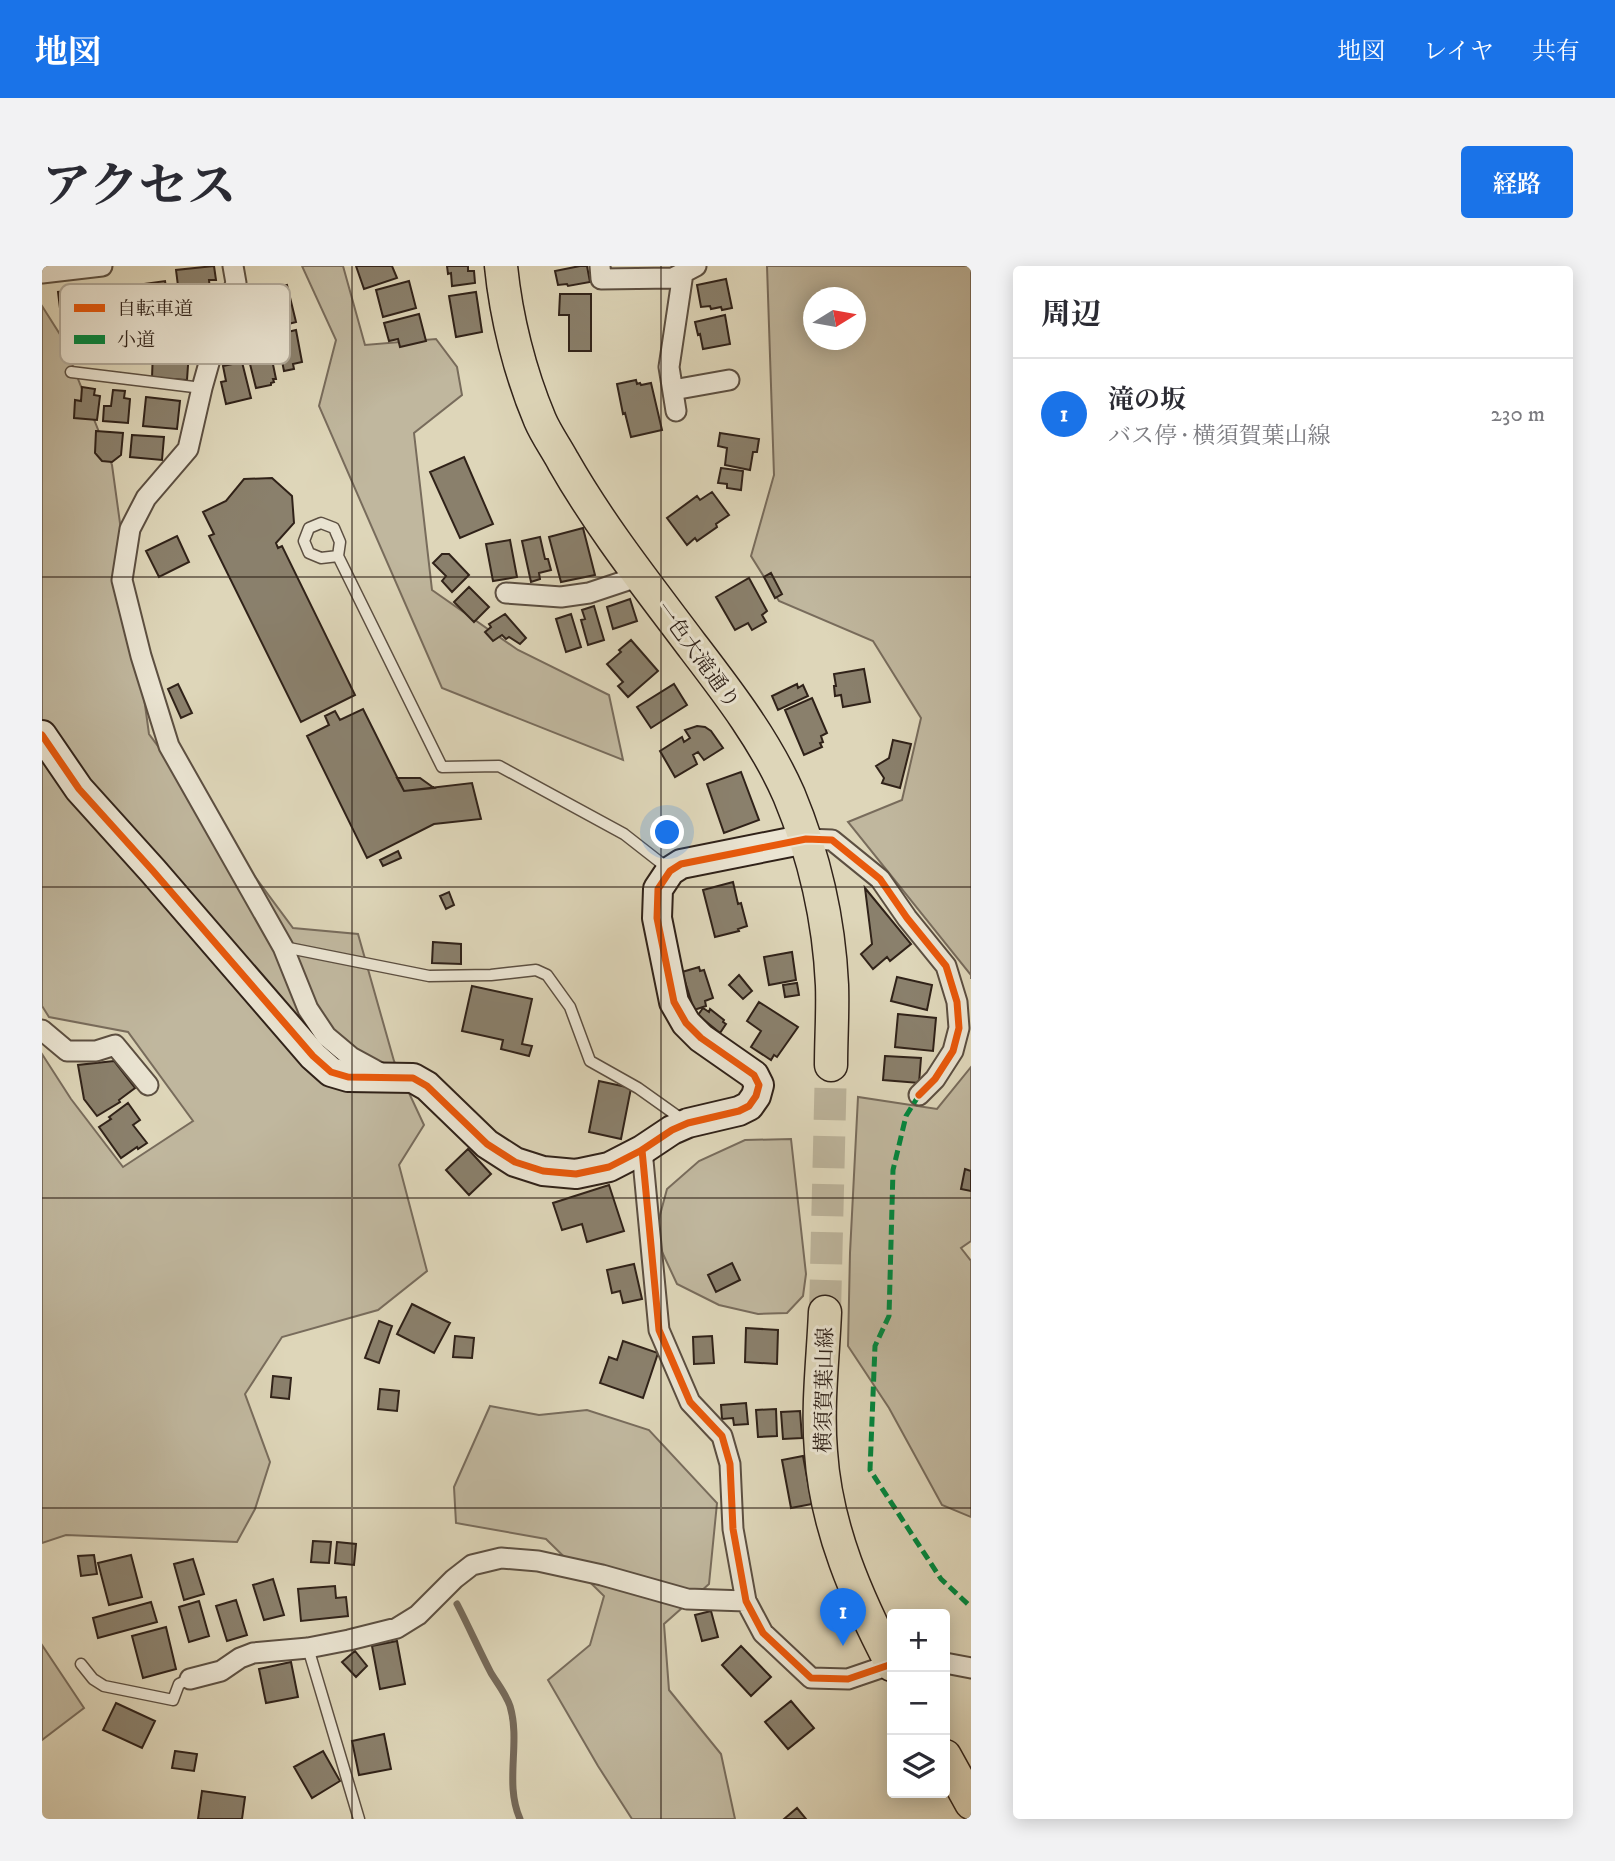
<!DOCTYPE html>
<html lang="ja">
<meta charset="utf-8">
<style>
:root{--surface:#fff;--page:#f2f2f3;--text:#2b2b33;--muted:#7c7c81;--line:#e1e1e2;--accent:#1a73e8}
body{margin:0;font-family:"IM FELL DW Pica","Noto Serif JP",serif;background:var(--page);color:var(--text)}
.controls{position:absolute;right:21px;bottom:21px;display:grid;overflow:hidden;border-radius:7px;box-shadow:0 4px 18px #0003}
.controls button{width:63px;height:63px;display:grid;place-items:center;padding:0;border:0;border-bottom:2px solid var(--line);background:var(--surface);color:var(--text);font:35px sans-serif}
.compass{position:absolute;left:761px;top:21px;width:63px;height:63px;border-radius:50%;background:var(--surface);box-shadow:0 4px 18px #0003;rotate:79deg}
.you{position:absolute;left:626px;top:567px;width:24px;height:24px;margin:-18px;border:5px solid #fff;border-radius:50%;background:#1a73e8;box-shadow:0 0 0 10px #1a73e833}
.badge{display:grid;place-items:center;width:46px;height:46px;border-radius:50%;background:var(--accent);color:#fff;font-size:23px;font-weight:700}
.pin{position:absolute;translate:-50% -58px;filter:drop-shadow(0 2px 4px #0008)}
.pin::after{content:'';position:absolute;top:37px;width:24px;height:21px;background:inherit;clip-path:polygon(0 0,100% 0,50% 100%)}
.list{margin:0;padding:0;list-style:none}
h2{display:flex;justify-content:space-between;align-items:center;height:91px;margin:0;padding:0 28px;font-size:30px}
h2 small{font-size:23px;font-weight:400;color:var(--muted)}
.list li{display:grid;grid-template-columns:46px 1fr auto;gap:21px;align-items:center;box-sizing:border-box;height:112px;padding:0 28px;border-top:2px solid var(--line)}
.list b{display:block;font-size:26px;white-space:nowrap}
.list p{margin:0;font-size:23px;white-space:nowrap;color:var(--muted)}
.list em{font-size:23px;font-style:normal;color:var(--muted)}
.icon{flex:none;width:38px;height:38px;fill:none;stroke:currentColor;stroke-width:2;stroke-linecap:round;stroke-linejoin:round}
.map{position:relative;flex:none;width:929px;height:1553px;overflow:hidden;border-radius:7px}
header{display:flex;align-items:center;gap:42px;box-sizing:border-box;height:98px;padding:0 35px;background:var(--accent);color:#fff}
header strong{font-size:33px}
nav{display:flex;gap:38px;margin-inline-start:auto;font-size:24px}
.intro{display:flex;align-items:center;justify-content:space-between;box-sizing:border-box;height:168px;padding:0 42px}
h1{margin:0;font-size:49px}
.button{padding:18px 32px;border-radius:7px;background:var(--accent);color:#fff;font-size:24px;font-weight:700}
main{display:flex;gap:42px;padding:0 42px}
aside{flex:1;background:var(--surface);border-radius:7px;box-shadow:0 4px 18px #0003}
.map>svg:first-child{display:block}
.green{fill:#c0b79e;stroke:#786c5c;stroke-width:2;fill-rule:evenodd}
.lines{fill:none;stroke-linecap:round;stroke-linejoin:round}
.stream{stroke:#756959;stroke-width:7}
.building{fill:#8a806c;stroke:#302219;stroke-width:2}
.primary-tunnel{stroke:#bbb299;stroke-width:32;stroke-dasharray:32 16;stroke-linecap:butt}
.lane-casing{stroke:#5c4f41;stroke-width:13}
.street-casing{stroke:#5c4f41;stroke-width:23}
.secondary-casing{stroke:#302219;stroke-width:32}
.primary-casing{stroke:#302219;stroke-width:35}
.lane{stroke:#eae4d2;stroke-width:10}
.street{stroke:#eae4d2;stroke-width:19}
.secondary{stroke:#eae4d2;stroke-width:28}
.primary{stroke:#ded6b9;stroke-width:32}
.quiet{stroke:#00873e;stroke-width:5;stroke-dasharray:10 5;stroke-linecap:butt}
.cycleway-casing{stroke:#eae4d2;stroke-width:11}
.cycleway{stroke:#e8590c;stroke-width:7}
.grid{fill:none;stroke:#302219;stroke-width:2;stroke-opacity:0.55}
.labels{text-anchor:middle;stroke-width:6;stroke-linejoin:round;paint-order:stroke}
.street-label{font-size:21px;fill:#302219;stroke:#eae4d2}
.key{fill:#eae4d2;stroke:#b2aa9a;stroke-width:2}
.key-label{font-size:19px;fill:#302219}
</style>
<header>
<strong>地図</strong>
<nav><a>地図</a><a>レイヤ</a><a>共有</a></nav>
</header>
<div class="intro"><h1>アクセス</h1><a class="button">経路</a></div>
<main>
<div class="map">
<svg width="929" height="1553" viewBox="0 0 929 1553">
<rect width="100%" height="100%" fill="#ded6b9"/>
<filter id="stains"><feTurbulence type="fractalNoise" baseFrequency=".00286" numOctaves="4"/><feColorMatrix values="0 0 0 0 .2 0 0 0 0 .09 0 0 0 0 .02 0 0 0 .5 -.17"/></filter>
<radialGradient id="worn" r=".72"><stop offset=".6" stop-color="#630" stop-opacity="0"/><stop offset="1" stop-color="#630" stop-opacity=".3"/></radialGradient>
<path class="green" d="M260 0H301L323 79 394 73 415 101 420 129 372 167 390 324 476 384 567 429 581 494 400 422 277 140 294 74Z
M725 0H929V713V709L806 556 860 534 879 452 831 375 737 335 709 290 732 209ZM772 32H814V74H772Z
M0 40 19 70 70 199 107 468 251 662 316 668 352 795 382 859 357 899 385 1005 336 1044 240 1071 203 1128 228 1196 213 1243 195 1276 24 1269 0 1277V788L29 833 81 901 151 855 86 766 7 751 0 740Z
M929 801V975L919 982 929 995V1251L900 1239 847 1142 806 1080 808 987 816 831 895 843Z
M749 873 764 1008 761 1030 745 1047 716 1048 677 1039 635 1018 615 975 618 949 625 923 657 895 703 874Z
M448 1140 497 1149 545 1144 607 1164 675 1237 667 1318 622 1358 627 1424 679 1488 693 1553H590L556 1500 506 1414 548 1379 562 1330 504 1273 414 1257 412 1221Z
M0 1379 42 1442 0 1474Z"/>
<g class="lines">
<path class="stream" d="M415 1338C427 1361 437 1384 449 1407 455 1417 464 1428 468 1440 479 1477 462 1517 478 1553"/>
</g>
<path class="building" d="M172 0 174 14H167L168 24 137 28 134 4Z
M314 0H350L355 12 322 23Z
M405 0H426V5H432L433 17 410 20 409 7 406 8Z
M538 0H545L548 16 526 20 525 18 516 19 513 5Z
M684 13 690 42 680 44 679 41 669 43 668 40 659 41 655 19Z
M123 15 128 47 98 51 94 19Z
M367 15 374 42 341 51 334 24Z
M245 19 254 56 235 61 226 23Z
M46 23 50 56 20 59 16 26Z
M434 26 440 66 414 71 407 30Z
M518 28H549V85H527V49H517Z
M377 48 384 75 358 81 356 73 347 75 342 57Z
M683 49 688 78 661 83 658 68 656 69 653 56Z
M254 64 260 96 251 98 252 103 242 105 240 95 237 96 232 75 238 74 237 68Z
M227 79 234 113H231L232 116 229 117V119L214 122 208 98H211L210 92 213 91 211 82Z
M111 84 147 85 145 114 110 112Z
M200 96 209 132 184 138 179 116 184 115 181 100Z
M594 114 595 118 598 117 599 119 609 117 620 164 589 171 583 147 581 148 575 118Z
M40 121 53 123 52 129 58 130 55 154 32 152 33 134 39 135Z
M71 124 83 125 82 132 88 133 86 157 61 155 62 140H69Z
M104 131 138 135 135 163 101 160Z
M54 165 81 167 79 189 70 196 60 195 53 187Z
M678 167 717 173 715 186H711L708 204 683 199 685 182 676 180Z
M90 169 122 171 120 194 88 191Z
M422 191 451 258 418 272 388 206Z
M679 202 701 205 699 224 685 222V218L676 217Z
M230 212 250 230 252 257 234 277 236 282 240 280 313 429 259 456 167 270 172 268 161 246 184 235 202 213Z
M670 226 687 249 674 258 675 261 655 275 653 272 645 279 625 252 655 230 658 234Z
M541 262 553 309 519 316 507 271Z
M135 270 147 296 117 311 104 285Z
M498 271 503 293H506L509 304 497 307 498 313 489 316 480 275Z
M468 274 475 311 451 315 444 278Z
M400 288H407L427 309 410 326 400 315 404 310 391 297Z
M729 307 740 328 733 332 722 311Z
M707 312 725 345 720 349 724 356 710 364 706 357 693 364 674 331Z
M427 321 447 341 432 356 412 336Z
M588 333 595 355 571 363 565 341Z
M552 340 562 374 546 379 539 354 543 353 540 344Z
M463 348 484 372 478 378 467 371 464 373 460 369 451 375 443 366 449 361 447 358Z
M529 348 539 381 524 386 514 353Z
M589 374 616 405 586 431 576 420 581 416 565 398 579 386 577 384Z
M822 403 828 436 801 441 799 429 793 430 792 420H794L792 408Z
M136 418 150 447 139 452 126 423Z
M632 418 645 439 609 462 595 441Z
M755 418 756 422 761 419 766 430 736 444 730 430Z
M770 432 785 467 779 470 781 476 778 477 780 481 762 489 743 444Z
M321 443 362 525 430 517 439 553 392 558 325 592 265 470 287 459 283 450 293 445 298 454Z
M655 460 663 461 669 465 681 482 662 494 656 486 651 489 655 498 633 511 618 485 640 471 642 476 648 472 643 464Z
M851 474 869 478 858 522 840 517 842 512 834 500 847 492Z
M699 506 717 554 682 567 665 518Z
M355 512H378L392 522 362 525Z
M356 585 359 592 341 600 338 594Z
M691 616 696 638 699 637 705 660 696 663 697 665 673 671 661 624Z
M823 622 869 678 848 695 845 691 831 703 819 688 830 678Z
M407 626 412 639 404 643 398 630Z
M391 676 419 678V698L390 697Z
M750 686 754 714 727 719 722 691Z
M657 701 658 705 662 704 671 732 663 735 664 740 652 744 640 706Z
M697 709 710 725 701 733 687 719Z
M855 711 890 719 885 744 849 735Z
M755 717 757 729 743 731 741 719Z
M430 720 490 733 480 778 490 780 487 790 459 783 461 774 420 765Z
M717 736 756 761 735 791 732 789 729 794 709 781 719 765 705 755Z
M661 742 667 746 668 743 682 754 681 756 684 758 678 767 656 749Z
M856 748 894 752 891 785 853 781Z
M843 790 879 792 877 817 841 814Z
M72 795 93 822 77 834 78 836 55 850 42 833 36 799Z
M557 815 589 822 579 873 547 866Z
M86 837 98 854 91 859 105 877 96 883 95 881 79 892 57 861 69 853 67 851Z
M426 883 449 908 427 929 404 904Z
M923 903 929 905V925L919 923Z
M567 919 582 965 545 976 540 958 520 964 511 937Z
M690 997 698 1014 674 1026 666 1009Z
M592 998 600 1033 581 1037 578 1025 570 1027 565 1004Z
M370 1038 408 1057 392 1087 355 1068Z
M337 1055 350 1060 337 1097 323 1092Z
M704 1062 736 1064 735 1098 703 1096Z
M413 1070 432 1072 430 1092 411 1091Z
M670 1070 672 1097 652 1098 651 1071Z
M581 1075 616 1087 601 1132 558 1117 567 1091 575 1094Z
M231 1110 249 1112 247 1133 229 1131Z
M338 1123 357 1125 355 1145 336 1143Z
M704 1137 706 1158 692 1159 691 1152 680 1153 679 1139Z
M734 1143 735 1170 716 1171 714 1144Z
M758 1145 760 1172 741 1173 739 1146Z
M761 1190 770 1238 749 1242 740 1194Z
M271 1275 289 1276 287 1297 269 1296Z
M295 1276 314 1278 312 1299 293 1297Z
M52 1289 55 1308 39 1310 36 1290Z
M89 1289 100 1331 67 1339 56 1297Z
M151 1293 162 1328 142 1334 132 1298Z
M231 1313 242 1349 222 1354 211 1319Z
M293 1320 294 1332 304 1331 306 1350 259 1355 256 1323Z
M194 1334 205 1369 185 1375 174 1340Z
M157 1335 167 1370 147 1376 137 1341Z
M109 1336 115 1356 56 1372 51 1352Z
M669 1345 676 1371 660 1375 653 1349Z
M124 1361 134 1403 101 1412 90 1370Z
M355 1375 363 1418 338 1423 330 1380Z
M699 1380 729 1411 709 1430 680 1399Z
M313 1385 325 1400 314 1411 300 1396Z
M249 1396 256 1431 224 1437 217 1403Z
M749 1435 772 1462 746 1483 723 1456Z
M74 1437 113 1455 100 1482 61 1464Z
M342 1468 349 1503 317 1509 310 1475Z
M133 1485 155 1488 152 1505 130 1502Z
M281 1485 298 1515 270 1532 252 1501Z
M160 1525 203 1531 200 1553H156Z
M755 1542 764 1553H742Z"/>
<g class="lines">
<path class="primary-tunnel" d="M783 1046 789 799"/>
<defs>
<path id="lane" d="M29 106 160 122
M296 290 279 292 267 287 262 275 267 262 279 257 292 262 298 276 296 290 400 501 457 500 582 568 628 604
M242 681 387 710 449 709 494 704 505 709 528 741 548 795 596 822 641 854
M266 1382 317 1553
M39 1398 51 1413 62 1420 131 1434 137 1418 148 1413"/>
<path id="street" d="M191 0 194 17 178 58 160 122 146 183 104 232 88 263 80 314 99 390 127 480 241 681 266 743 284 770 309 791 344 810
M558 0 559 13 631 12 654 0
M0 7 60 0
M631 124 687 114
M634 145 627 101 641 7
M464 327 519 331 547 327 598 310
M764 573 790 574 838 613 865 652 904 700 915 736 917 762 911 785 893 813 877 829
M0 764 25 785H54L73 779 106 819
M600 884 617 1064 648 1136 680 1170 688 1198 691 1263 704 1335 721 1367 769 1412 806 1413 850 1398
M903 1397 929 1402
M148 1413 179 1405 198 1392 211 1387 266 1382 307 1374 355 1362 376 1349 412 1313 430 1299 459 1292 496 1295 560 1309 645 1333 704 1335"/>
<path id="secondary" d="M0 469 37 523 111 605 271 790 289 806 306 811 371 812 385 820 445 878 473 896 501 905 534 908 567 901 600 884 630 864 646 857 697 845 707 840 714 830 717 819 712 809 659 772 644 757 632 736 615 652 616 623 628 605 639 598 764 573"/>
<path id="primary" d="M459 0C464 51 478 107 498 154 504 168 514 182 521 195 558 260 604 318 649 378 685 425 723 474 747 529 772 589 787 654 790 719 791 745 789 772 789 799
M783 1046C781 1093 775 1140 779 1186 784 1262 815 1332 850 1399
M903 1490 929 1537"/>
</defs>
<use href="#lane" class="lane-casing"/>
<use href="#street" class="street-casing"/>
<use href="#secondary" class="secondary-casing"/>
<use href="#primary" class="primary-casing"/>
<use href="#lane" class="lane"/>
<use href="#street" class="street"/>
<use href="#secondary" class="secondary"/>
<use href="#primary" class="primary"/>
<path class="quiet" d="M877 829 864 850 851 904 847 1050 833 1080 828 1204 899 1313 929 1341"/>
<defs>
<path id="cycleway" d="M0 469 37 523 111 605 271 790 289 806 306 811 371 812 385 820 445 878 473 896 501 905 534 908 567 901 600 884 630 864 646 857 697 845 707 840 714 830 717 819 712 809 659 772 644 757 632 736 615 652 616 623 628 605 639 598 764 573 790 574 838 613 865 652 904 700 915 736 917 762 911 785 893 813 877 829
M600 884 617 1064 648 1136 680 1170 688 1198 691 1263 704 1335 721 1367 769 1412 806 1413 850 1398"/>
</defs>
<use href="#cycleway" class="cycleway-casing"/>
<use href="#cycleway" class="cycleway"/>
</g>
<path class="grid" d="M310 0V1553M619 0V1553M0 311H929M0 621H929M0 932H929M0 1242H929"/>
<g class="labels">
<g class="street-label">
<text transform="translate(656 389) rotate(54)" y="7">一色大滝通り</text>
<text transform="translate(782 1124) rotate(-89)" y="7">横須賀葉山線</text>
</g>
</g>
<rect x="18" y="18" width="230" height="80" rx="10" class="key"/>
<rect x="32" y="38" width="31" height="8" fill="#e8590c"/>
<rect x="32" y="69" width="31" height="9" fill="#00873e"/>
<g class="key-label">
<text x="75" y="49">自転車道</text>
<text x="75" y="80">小道</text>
</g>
<rect width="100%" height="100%" filter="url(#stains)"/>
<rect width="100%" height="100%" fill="url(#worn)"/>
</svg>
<div class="controls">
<button>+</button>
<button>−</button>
<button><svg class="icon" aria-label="layers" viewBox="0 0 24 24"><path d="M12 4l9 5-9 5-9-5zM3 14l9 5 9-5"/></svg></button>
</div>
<svg class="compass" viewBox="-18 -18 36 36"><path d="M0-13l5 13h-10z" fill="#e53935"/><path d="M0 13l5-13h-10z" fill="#7c7c81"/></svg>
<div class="you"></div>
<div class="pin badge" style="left:801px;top:1380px">1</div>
</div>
<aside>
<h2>周辺<small></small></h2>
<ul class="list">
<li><span class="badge">1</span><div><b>滝の坂</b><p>バス停 · 横須賀葉山線</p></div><em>230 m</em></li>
</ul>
</aside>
</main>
